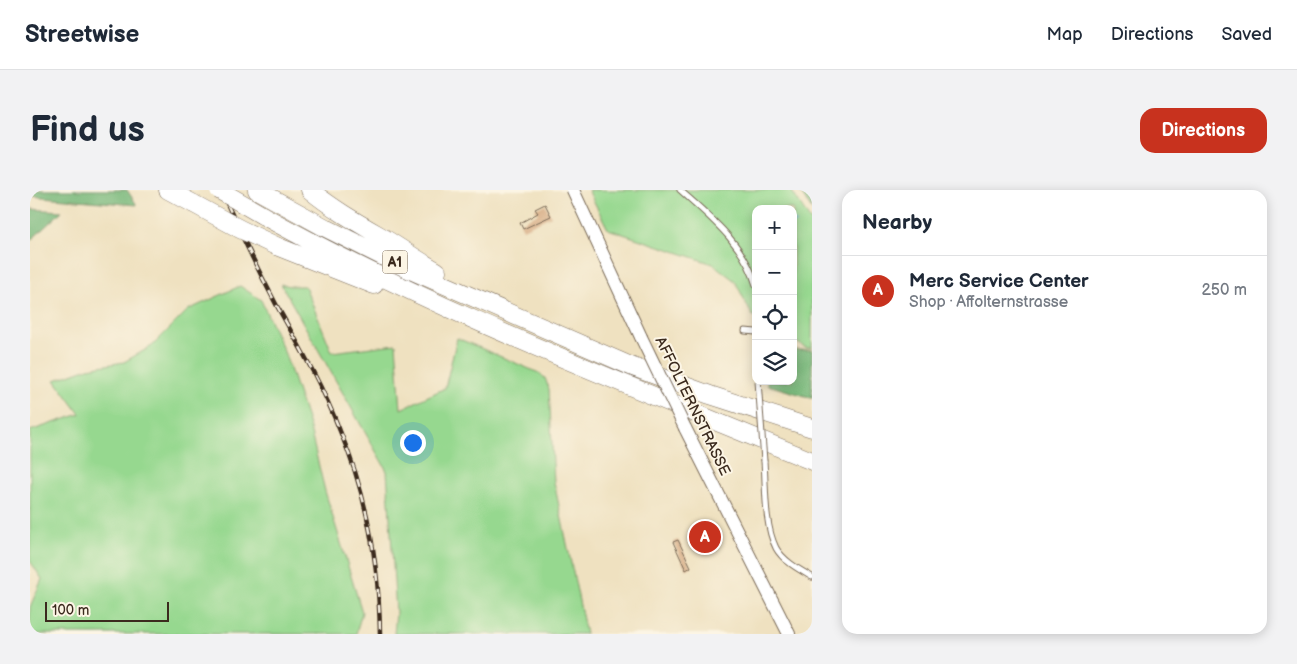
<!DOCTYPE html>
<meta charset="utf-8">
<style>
:root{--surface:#fff;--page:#f2f2f3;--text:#1f2937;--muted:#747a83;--line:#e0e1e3;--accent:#c8321e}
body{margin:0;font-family:"Balsamiq Sans",sans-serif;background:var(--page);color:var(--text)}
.controls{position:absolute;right:15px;top:15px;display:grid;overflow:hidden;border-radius:10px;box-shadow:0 2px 12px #0003}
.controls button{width:45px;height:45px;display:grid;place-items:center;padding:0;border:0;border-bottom:1px solid var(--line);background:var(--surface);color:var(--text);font:25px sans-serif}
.scale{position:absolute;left:15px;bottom:12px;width:124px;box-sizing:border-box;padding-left:5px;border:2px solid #3b2a1e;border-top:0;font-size:14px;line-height:18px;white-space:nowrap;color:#3b2a1e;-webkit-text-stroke:4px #fcf5e5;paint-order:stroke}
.you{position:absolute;left:382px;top:252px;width:18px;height:18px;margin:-12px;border:4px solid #fff;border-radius:50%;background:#1a73e8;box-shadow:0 0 0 8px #1a73e833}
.badge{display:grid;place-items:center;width:32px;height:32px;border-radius:50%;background:var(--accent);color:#fff;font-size:16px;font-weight:700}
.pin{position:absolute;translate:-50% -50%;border:2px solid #fff;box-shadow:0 1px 5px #0006}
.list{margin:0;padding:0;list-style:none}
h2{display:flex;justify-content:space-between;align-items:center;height:65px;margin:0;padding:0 20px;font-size:21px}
h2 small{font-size:16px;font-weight:400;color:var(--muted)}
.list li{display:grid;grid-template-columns:32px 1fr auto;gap:15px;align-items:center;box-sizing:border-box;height:70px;padding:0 20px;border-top:1px solid var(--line)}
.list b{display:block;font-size:19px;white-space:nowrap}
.list p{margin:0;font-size:16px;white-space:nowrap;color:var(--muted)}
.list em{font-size:16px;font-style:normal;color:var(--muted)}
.icon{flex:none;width:28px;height:28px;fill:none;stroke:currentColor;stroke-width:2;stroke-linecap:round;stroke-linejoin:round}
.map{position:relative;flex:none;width:782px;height:444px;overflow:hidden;border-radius:15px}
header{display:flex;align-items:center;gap:30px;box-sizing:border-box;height:70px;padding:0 25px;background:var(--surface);border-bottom:1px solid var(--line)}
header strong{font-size:24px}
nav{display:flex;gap:28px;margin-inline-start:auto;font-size:18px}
.intro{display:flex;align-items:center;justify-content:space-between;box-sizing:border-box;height:120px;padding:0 30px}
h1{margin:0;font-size:35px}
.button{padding:12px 22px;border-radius:15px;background:var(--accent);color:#fff;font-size:18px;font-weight:700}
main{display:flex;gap:30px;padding:0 30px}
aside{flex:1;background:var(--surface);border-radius:15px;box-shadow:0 2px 12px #0003}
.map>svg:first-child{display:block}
.green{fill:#96d88f;stroke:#688156}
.forest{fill:#78b87a;stroke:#5a714c}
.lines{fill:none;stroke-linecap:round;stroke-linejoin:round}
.stream{stroke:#5ea6d5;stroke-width:2.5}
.building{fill:#d8af87}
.service-casing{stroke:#7a6a57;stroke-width:7}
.tertiary-casing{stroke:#7a6a57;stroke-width:14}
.motorway-casing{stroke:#7a6a57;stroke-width:19}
.service{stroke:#fff;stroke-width:5}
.tertiary{stroke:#fff;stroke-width:12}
.motorway{stroke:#fff;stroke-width:18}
.rail-casing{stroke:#3b2a1e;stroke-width:4.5}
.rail{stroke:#fcf5e5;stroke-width:2.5;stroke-dasharray:8;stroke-linecap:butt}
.service-bridge-casing{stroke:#7a6a57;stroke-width:7;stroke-linecap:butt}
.tertiary-bridge-casing{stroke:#7a6a57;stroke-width:14;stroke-linecap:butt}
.motorway-bridge-casing{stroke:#7a6a57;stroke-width:19;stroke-linecap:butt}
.service-bridge{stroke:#fff;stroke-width:5}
.tertiary-bridge{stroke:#fff;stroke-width:12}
.motorway-bridge{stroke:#fff;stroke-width:18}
.labels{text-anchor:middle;stroke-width:4;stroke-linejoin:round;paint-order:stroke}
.shield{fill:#fcf5e5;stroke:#75675a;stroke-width:1}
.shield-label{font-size:14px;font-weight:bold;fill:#3b2a1e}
.street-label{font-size:15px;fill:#3b2a1e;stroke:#fcf5e5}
</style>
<header>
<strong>Streetwise</strong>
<nav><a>Map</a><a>Directions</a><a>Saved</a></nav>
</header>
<div class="intro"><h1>Find us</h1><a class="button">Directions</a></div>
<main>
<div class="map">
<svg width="782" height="444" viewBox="0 0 782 444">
<rect width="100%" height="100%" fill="#fcf5e5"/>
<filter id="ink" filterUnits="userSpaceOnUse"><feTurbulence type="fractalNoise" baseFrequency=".02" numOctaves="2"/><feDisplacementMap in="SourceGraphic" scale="10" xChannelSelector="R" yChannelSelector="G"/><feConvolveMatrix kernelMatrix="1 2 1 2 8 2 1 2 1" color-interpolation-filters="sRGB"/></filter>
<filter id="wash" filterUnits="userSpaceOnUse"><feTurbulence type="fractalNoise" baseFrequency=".0096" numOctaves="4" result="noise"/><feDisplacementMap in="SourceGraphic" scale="20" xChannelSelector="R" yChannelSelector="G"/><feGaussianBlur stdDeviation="1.12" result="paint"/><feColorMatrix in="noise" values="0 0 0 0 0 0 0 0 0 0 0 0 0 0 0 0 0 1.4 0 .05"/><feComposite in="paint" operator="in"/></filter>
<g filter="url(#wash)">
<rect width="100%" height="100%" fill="#efe1c0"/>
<path class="green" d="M558 0H761L782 33V158H776L763 150V19H726V127L722 125 705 91 683 74 578 39Z
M251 94 260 96H275L302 162 366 154 371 219 415 198 427 148 509 183 515 188 519 199 524 292 556 444H364L366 423 357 281Z
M210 96 231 110 255 164 279 235 295 301 332 422 326 444H0V417L12 389 0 371V241L50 224 25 190 58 178 94 172 122 156 158 120Z"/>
<path class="forest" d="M0 0H97L107 15 0 6Z
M769 0H782V20Z
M0 19 32 21 0 51Z
M763 160H782V208L738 195 737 191H763Z"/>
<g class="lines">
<path class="stream" d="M763 33 765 32"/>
</g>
<g id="blocks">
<path class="building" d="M515 14 521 26 493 39 490 33 508 23 505 19Z
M676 338 678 342 682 340 688 352 670 361 664 351 666 350 663 344Z
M648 350 661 377 656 380 643 352Z"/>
</g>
</g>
<g filter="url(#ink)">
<use href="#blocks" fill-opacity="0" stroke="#7a6a57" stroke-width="1"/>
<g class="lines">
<defs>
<path id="service" d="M650 0C681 28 714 54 726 95
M715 141 726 142
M734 271C736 298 734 334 746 358 753 371 770 380 782 387"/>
<path id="tertiary" d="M543 0 611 147
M655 238 759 444"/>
<path id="motorway" d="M138 0 164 14
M227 0 296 38 376 78 603 177 680 205 782 238
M280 0C303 19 328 33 354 48 372 59 389 71 407 81
M232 25C408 123 597 194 782 271
M246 56 344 95"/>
</defs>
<use href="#service" class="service-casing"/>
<use href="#tertiary" class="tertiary-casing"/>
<use href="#motorway" class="motorway-casing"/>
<use href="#service" class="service"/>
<use href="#tertiary" class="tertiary"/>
<use href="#motorway" class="motorway"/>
<defs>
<path id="rail" d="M191 0C208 39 227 78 247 116 270 157 293 197 310 241 337 305 349 374 350 444"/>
</defs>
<use href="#rail" class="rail-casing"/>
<use href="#rail" class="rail"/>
<defs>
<path id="service-bridge" d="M728 191 734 271"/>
<path id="tertiary-bridge" d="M611 147 655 238"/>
<path id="motorway-bridge" d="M189 0 232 25
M164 14 210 39 246 56"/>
</defs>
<use href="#service-bridge" class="service-bridge-casing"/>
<use href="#tertiary-bridge" class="tertiary-bridge-casing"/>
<use href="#motorway-bridge" class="motorway-bridge-casing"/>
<use href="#service-bridge" class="service-bridge"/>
<use href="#tertiary-bridge" class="tertiary-bridge"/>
<use href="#motorway-bridge" class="motorway-bridge"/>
</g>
</g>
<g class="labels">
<rect class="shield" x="352.5" y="60.5" width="25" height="23" rx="4"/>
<g class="shield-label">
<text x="365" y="77">A1</text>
</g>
<g class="street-label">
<text transform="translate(663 216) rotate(64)" y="5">AFFOLTERNSTRASSE</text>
</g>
</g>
</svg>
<div class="controls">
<button>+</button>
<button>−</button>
<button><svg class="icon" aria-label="locate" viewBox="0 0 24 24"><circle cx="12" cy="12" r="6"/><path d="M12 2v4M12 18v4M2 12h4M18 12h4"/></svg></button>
<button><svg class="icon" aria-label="layers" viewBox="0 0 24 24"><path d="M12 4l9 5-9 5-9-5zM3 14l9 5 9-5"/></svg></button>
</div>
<div class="scale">100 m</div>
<div class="you"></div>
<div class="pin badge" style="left:675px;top:347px">A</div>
</div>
<aside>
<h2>Nearby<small></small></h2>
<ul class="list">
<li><span class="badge">A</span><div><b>Merc Service Center</b><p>Shop · Affolternstrasse</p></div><em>250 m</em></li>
</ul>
</aside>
</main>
